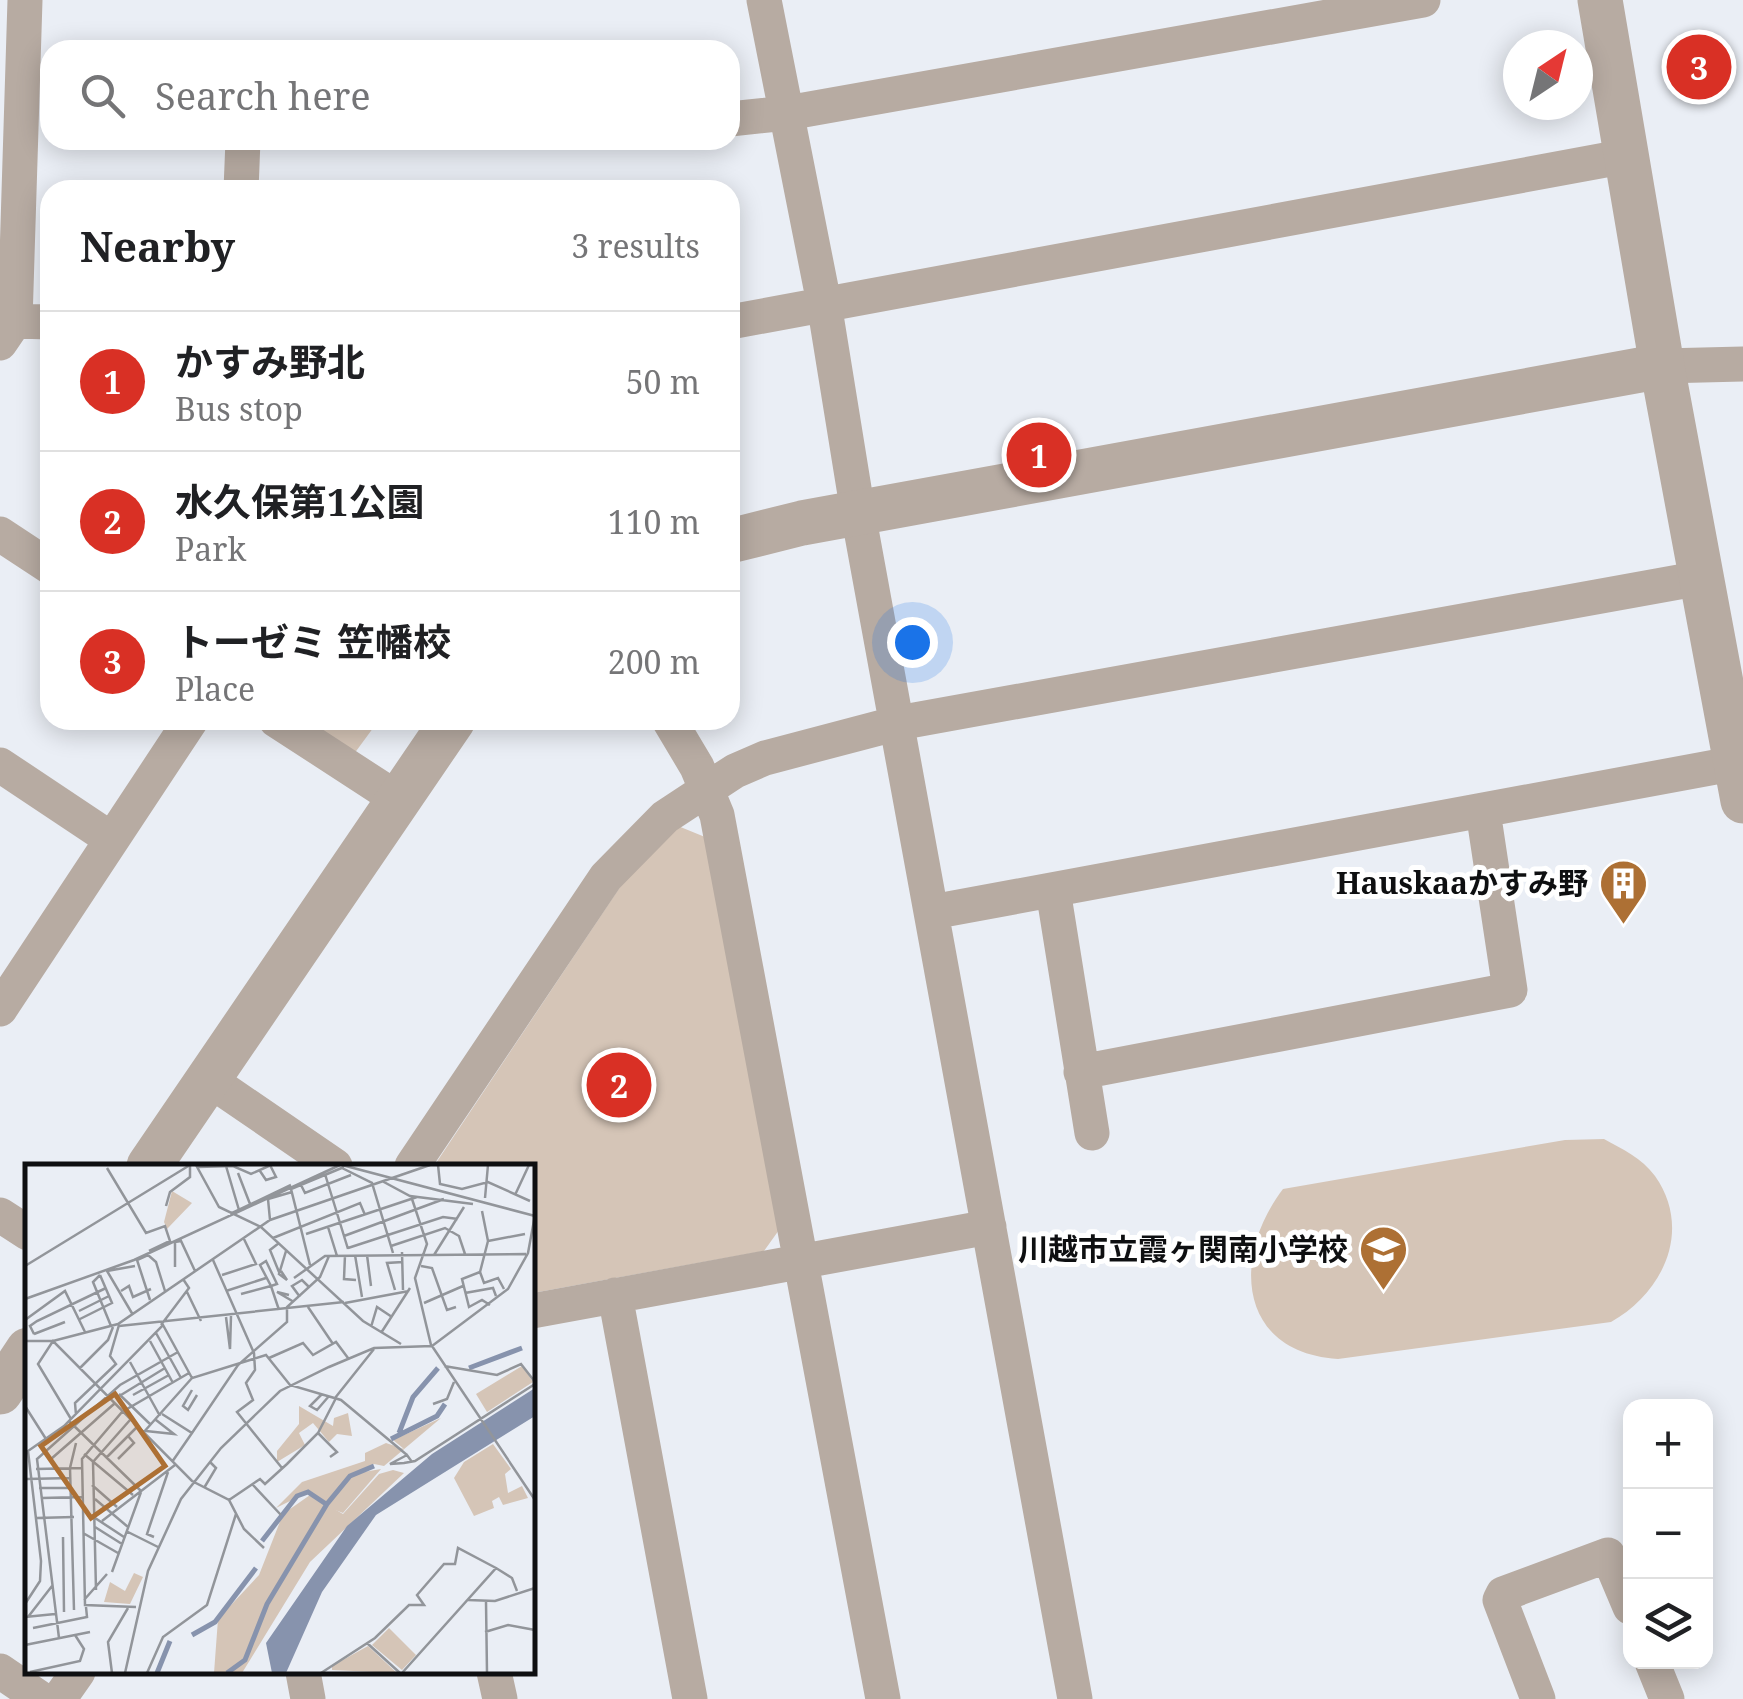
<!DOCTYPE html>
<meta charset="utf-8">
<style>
:root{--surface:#fff;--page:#f6f6f6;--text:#202124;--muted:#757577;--line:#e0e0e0;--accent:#d93025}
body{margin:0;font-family:"Noto Serif","Noto Sans JP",serif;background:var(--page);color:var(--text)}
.controls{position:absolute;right:30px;bottom:30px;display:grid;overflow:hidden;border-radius:20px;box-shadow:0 5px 25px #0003}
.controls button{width:90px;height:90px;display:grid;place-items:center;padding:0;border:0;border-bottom:2px solid var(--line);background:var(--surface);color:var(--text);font:50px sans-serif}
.compass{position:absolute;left:1503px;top:30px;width:90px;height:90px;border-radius:50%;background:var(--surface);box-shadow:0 5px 25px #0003;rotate:35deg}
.you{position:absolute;left:912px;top:642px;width:35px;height:35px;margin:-25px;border:8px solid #fff;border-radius:50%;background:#1a73e8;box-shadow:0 0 0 15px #1a73e833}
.badge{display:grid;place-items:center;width:65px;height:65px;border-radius:50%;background:var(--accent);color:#fff;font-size:32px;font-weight:700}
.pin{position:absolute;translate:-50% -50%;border:5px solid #fff;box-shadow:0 2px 10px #0006}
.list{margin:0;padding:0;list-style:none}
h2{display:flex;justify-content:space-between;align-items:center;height:130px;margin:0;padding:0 40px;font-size:42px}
h2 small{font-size:32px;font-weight:400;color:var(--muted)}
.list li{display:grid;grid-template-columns:65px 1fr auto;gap:30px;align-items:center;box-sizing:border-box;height:140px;padding:0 40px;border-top:2px solid var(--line)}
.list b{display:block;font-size:38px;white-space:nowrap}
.list p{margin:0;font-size:32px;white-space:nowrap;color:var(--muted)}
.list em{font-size:32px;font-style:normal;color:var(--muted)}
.icon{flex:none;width:55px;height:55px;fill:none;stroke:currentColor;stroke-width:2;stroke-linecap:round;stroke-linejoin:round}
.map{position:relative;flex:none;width:1743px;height:1699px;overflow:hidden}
.search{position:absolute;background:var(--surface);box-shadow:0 5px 25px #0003;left:40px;top:40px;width:700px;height:110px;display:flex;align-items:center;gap:25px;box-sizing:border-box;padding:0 35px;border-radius:30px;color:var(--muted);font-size:38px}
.panel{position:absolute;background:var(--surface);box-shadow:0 5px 25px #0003;left:40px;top:180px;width:700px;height:550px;border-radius:30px}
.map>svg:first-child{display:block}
.green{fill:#d5c5b7}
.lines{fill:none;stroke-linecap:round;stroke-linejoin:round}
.minor{stroke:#b7aba2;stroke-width:35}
.tertiary{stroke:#b7aba2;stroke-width:45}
.labels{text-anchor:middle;stroke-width:10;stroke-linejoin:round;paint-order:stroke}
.poi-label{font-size:30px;font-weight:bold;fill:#0e0f11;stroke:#fff;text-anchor:end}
.inset-river{fill:none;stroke:#8793ad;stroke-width:5}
.inset-road{fill:none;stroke:#92959a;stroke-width:2.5}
.view{fill:#ad7034;fill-opacity:0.15;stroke:#ad7034;stroke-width:5}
.inset-edge{fill:none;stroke:#0e0f11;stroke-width:5}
</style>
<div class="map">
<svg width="1743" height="1699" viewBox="0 0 1743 1699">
<rect width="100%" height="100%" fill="#eaeef5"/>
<path class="green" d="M305 720H379L354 754Z
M678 826 705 837 779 1230 764 1251 533 1293 532 1166H434L630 872Z
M1604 1139C1622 1149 1642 1158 1655 1176 1693 1230 1663 1293 1611 1322L1338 1359C1238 1353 1231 1257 1283 1189L1565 1140Z"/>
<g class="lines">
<path class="minor" d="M764 0 824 303 858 513 1075 1699
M730 119 787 113 1423 0
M241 190 243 140
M15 321 50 322
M730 322 1627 156
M0 343 15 321 25 0
M1662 366 1743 364
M0 534 50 567
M276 720 396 798
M669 720 697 767 717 815 883 1699
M0 765 111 839
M1053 890 1092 1133
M932 912 1737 763
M0 1009 191 720
M1081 1072 1510 990 1483 811
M208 1079 335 1166
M412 1166 606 877 665 817 735 771 765 758 898 723 1701 578
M0 1215 28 1233
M615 1295 690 1699
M532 1311 989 1227
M1652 1662 1667 1699
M0 1671 41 1699
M303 1672 308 1699
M494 1672 500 1699
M59 1699 78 1672
M1538 1699 1500 1600 1503 1594 1608 1555 1630 1607"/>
<path class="tertiary" d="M1600 0 1662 366 1743 801
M730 541 802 523 1662 366
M149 1166 453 720
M0 1392 28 1350"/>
</g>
<defs>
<symbol id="building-pin" viewBox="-11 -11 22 30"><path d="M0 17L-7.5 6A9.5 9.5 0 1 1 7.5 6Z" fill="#ad7034" stroke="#fff"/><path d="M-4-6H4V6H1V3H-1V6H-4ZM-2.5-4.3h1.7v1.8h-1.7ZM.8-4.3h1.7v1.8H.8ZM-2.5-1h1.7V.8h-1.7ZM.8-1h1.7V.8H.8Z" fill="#fff"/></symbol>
<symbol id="school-pin" viewBox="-11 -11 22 30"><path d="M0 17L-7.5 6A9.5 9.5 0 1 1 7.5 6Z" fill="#ad7034" stroke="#fff"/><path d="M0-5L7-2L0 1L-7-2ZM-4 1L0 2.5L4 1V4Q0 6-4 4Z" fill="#fff"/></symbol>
</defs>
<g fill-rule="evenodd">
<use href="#building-pin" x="1596" y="856" width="55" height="75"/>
<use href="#school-pin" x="1356" y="1222" width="55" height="75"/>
</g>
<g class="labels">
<g class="poi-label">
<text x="1588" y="894">Hauskaaかすみ野</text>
<text x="1348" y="1260">川越市立霞ヶ関南小学校</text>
</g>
</g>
<g transform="translate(25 1164)">
<rect width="510" height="510" fill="#eaeef5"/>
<path d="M147 27 167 39 142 65 139 58ZM497 202 508 218 462 248 451 230ZM468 280 486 305 480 310 483 329 497 322 503 334 478 341 474 333 467 337 469 344 449 352 429 314 439 298ZM368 306 379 309 285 398 217 509H189L193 455 234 411 258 350 285 331 318 350 354 310ZM364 464 391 491 377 506 347 481ZM343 482 372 509 307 506V502Z" fill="#d5c5b7"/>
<path d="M274 242 308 262 309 254 323 249 327 272 312 270 304 278 288 259 274 269 280 281 252 298V287L274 260ZM416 254 359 302 349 300 327 310 356 305 318 349 302 343 307 334 300 339 283 328 251 344 277 318 340 297V289L361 279 379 285 368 276ZM109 409 118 413 105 440 79 438 85 418 100 427Z" fill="#d5c5b7"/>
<path d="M510 224V252L351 351 297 428 261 509H247L241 479 322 362 407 290Z" fill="#8793ad"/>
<path class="inset-river" d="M444 204 497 184M374 269 388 233 413 204M366 275 412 252 420 240M237 377 272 332 283 328 301 340M167 471 190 458 231 404M132 509 145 477M202 509 220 496 242 440 302 340 325 312 349 302"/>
<path class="inset-road" d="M171 1 194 43 236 63 338 157 376 180M317 1 510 52M413 1 415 20 437 25 463 18 505 37M201 2 214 46M173 3 208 2 226 10 246 1M82 4 121 69 140 62 145 77 124 87M317 4 347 19 368 89M235 7 241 16 251 13 245 1M213 9 225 40M300 10 323 85M357 17 385 32 448 40M276 21 280 29 326 11M490 31 504 1M460 34 463 1M387 35 402 80 390 114 406 181M141 42 145 28 165 13V2M457 47 463 77 455 108 437 115 444 143 457 136 465 141M205 50 266 21M510 51 503 89 483 125 407 182 510 336M245 56 243 35 267 28M303 63 312 92M281 70 392 33M319 72 419 35M248 74 335 39 340 51M463 77 500 70M254 79 245 86 254 108M366 82 420 64 434 72 440 90M323 84 418 53 433 55M377 88 378 126M320 91 319 115 331 116M330 91 337 133M342 91 346 122M409 91 439 43M188 96 229 189 230 206 221 219 228 236 212 248 257 304M285 101 266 25 319 3M0 102 165 1M396 102 407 104 422 146 431 143M150 103V78L156 77 170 107M256 107 262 116 254 110 261 87M455 108 459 119 473 114 479 125M75 111 68 118 86 162M197 111 231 100 218 73M269 114 300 92 501 90M370 126 362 99 378 98M96 127 104 122 108 133 126 125M201 127 241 114M162 128 176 157M440 129 468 124 471 132M216 130 246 122 252 120 241 97 235 101 246 122 254 146M264 131 252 128 269 138M275 133 267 122 277 116 284 123M0 135 109 96 315 1M125 136 112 96 123 91 131 98 140 127M320 139 384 127M399 139 438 122M283 143 308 180M54 147 84 132M108 151 82 107 110 102M201 153 205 185 206 152M55 155 87 139 75 111M0 156 40 127 60 168M136 161 164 124 158 115M94 162 319 138M346 163 352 143 367 153M131 169 156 214M356 169 385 124M9 170 5 162 12 157 81 124M9 170 40 158M0 177H28L93 160 245 56 405 1M125 177 148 219M244 194 278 179 288 191 311 178 323 194M105 198 135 252M419 202 472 211 496 200 510 218M54 205 83 176 88 163M167 226 158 242 163 246 172 231M94 230 126 261M96 231 140 204M108 231 144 211M296 231 285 242 292 246 304 232M310 234 349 185M408 240 422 235 429 218M0 242 21 275M137 250 167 269 213 201 262 158V143L295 113 304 92M51 251 50 239 91 200 85 192 94 161M46 255 13 200 28 177 167 317 204 336 219 365 239 384M44 257 116 327M121 267 149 270 131 256M118 269 167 214 241 191 265 221 316 236 382 291M293 269 312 288 305 293M59 290 108 331M82 293 112 263M26 295 89 240M93 295 109 279 103 272M147 298 167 269M387 298 382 291 365 300 379 299 390 297 510 220M11 305 56 304M2 315 46 314M67 321 92 343M228 321 256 351M14 324H46M179 324 191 304 185 298M17 334 57 333M70 335 103 363M204 336 235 315 240 320 262 300 293 269 311 234M67 352 99 373M11 354 49 353M77 357 150 301M70 363 97 380M101 367 133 383M58 369 93 389M38 373 39 448M129 373 122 370 143 308M471 404 487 414 492 427M87 408 116 328M71 426 68 298 105 256M59 436 82 410M443 436 470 437 510 424M461 438 462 509M0 440 15 417 16 397 3 287 39 262 138 161 167 214M111 443 60 441 57 295 97 248 164 209M49 446 45 304 51 279M0 453 30 450M3 453 27 422M8 464 62 453 61 443M460 468 483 461 510 466M34 474 12 295 95 221 153 188M342 479 375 509M0 481 65 468M5 508 55 497 59 485 50 471M87 509 83 478 103 444M100 509 123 407 156 335 196 284 255 227 304 203 349 184 407 182M122 509 138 473 182 441 211 350M296 509 350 474 384 441H399L392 431 419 400H430L433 384 471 404 377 509"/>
<path class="view" d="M90 230 140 302 66 354 16 282Z"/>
<rect width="510" height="510" class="inset-edge"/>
</g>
</svg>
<div class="controls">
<button>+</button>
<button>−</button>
<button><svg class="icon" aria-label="layers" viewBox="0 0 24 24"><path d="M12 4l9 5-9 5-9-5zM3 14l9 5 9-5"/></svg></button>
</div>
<svg class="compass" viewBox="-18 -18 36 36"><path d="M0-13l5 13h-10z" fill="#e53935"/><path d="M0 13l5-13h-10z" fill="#757577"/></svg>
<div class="you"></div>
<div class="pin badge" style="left:1039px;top:455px">1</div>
<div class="pin badge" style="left:619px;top:1085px">2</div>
<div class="pin badge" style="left:1699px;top:67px">3</div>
<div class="search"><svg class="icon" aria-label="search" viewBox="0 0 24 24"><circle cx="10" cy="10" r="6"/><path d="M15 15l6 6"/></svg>Search here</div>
<section class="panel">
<h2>Nearby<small>3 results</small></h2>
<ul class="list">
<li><span class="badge">1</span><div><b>かすみ野北</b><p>Bus stop</p></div><em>50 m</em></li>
<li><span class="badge">2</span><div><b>水久保第1公園</b><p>Park</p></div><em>110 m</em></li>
<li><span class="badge">3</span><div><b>トーゼミ 笠幡校</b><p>Place</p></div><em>200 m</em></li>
</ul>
</section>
</div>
